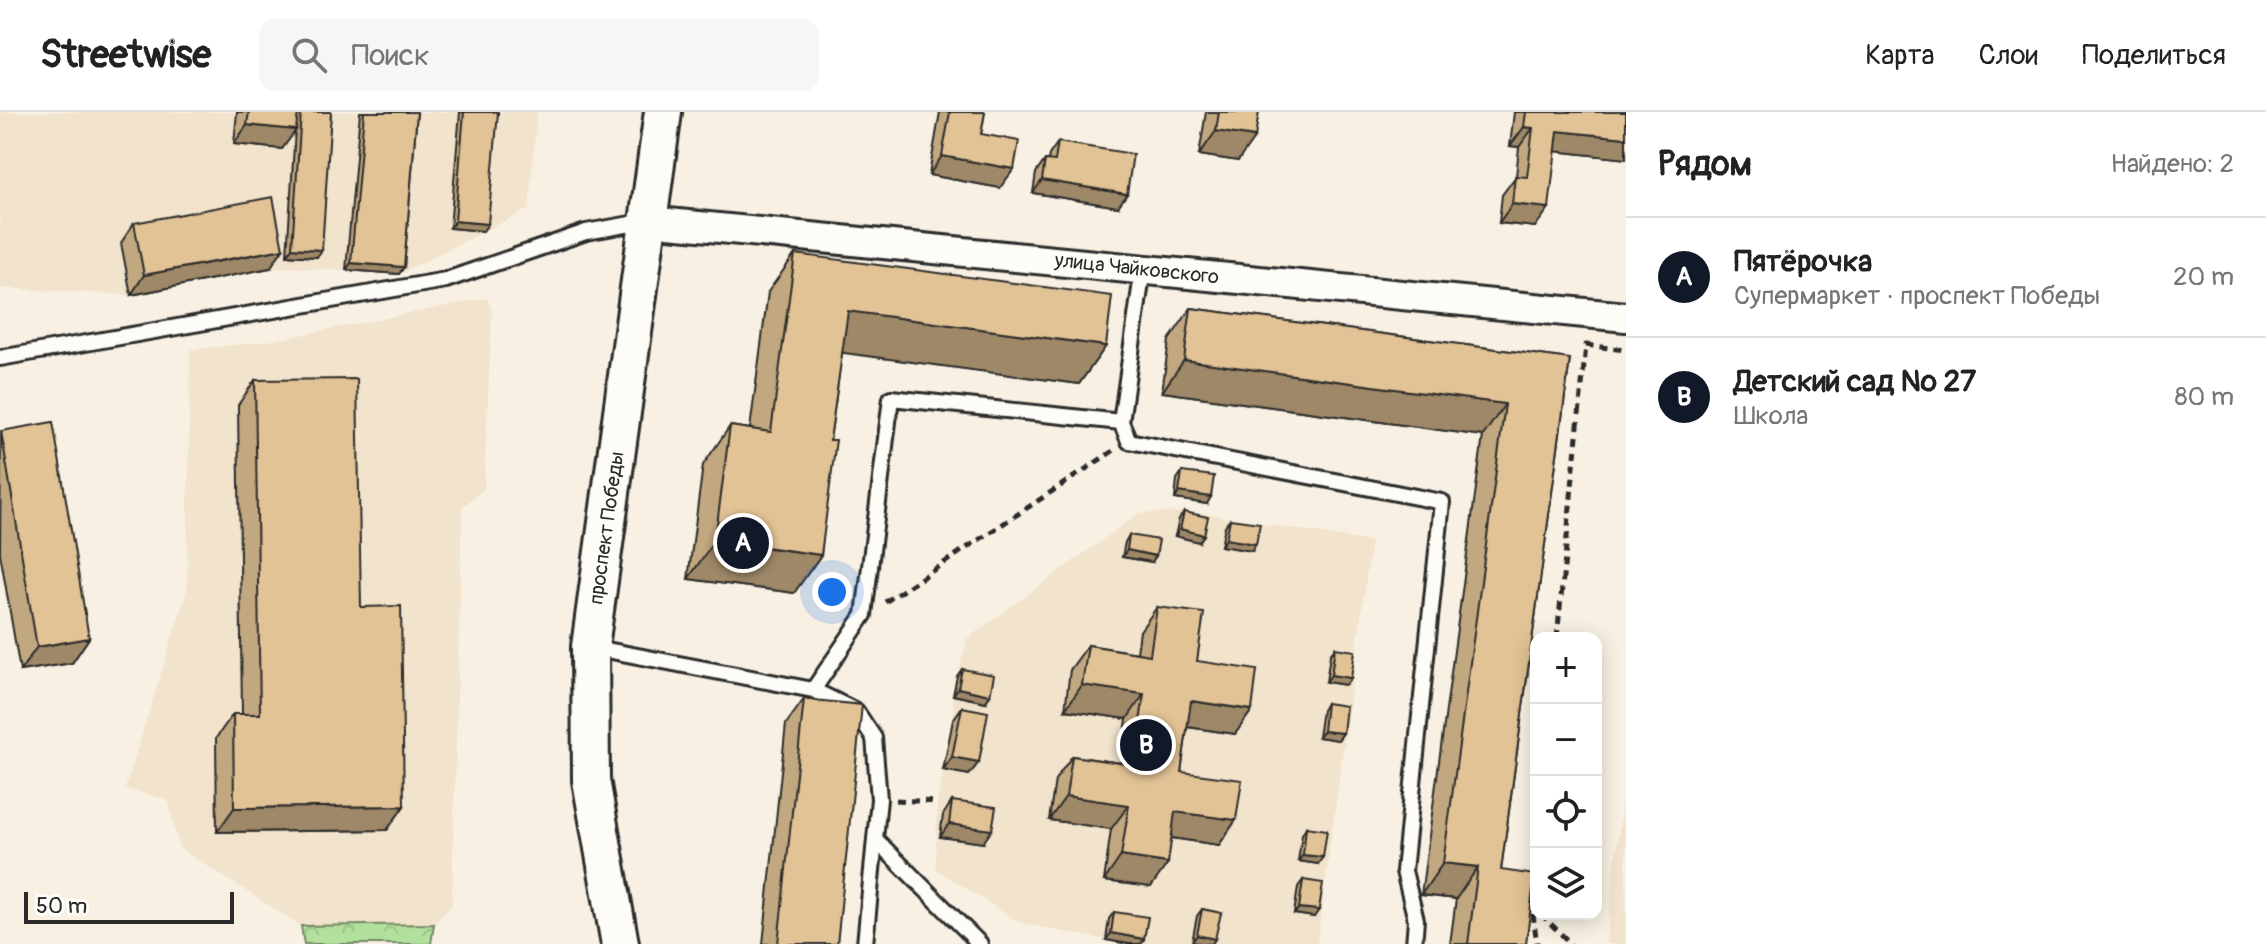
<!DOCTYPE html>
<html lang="ru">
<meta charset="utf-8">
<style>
:root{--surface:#fff;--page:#f6f6f6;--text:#222;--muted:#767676;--line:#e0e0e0;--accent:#111827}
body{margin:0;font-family:Pangolin,sans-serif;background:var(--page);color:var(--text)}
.controls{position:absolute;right:24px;bottom:24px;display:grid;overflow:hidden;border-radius:16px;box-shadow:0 4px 20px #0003}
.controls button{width:72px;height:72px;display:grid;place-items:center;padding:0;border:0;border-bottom:2px solid var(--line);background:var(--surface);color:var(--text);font:40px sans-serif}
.scale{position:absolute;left:24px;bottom:20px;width:210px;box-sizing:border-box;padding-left:8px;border:4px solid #2b2b2b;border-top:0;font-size:22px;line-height:28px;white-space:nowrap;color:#2b2b2b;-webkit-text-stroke:6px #fdfcf7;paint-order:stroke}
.you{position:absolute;left:832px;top:480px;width:28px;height:28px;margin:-20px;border:6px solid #fff;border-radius:50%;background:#1a73e8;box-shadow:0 0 0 12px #1a73e833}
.badge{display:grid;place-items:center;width:52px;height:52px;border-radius:50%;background:var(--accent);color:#fff;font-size:26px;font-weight:700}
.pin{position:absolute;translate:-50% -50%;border:4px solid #fff;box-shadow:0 2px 8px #0006}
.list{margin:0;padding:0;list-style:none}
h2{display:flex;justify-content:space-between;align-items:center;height:104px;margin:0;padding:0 32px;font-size:34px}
h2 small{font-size:26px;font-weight:400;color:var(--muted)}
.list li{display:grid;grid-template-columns:52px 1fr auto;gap:24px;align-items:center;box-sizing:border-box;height:120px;padding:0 32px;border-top:2px solid var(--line)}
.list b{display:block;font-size:30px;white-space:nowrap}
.list p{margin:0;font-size:26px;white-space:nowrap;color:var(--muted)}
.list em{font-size:26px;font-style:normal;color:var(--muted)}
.icon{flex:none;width:44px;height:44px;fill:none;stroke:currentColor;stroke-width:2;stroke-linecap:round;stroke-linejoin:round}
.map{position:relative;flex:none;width:1626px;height:832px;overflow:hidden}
header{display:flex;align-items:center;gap:48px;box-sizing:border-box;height:112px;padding:0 40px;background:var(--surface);border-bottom:2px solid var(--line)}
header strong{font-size:38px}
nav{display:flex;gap:44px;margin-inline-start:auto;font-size:28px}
.search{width:560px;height:72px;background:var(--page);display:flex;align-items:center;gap:20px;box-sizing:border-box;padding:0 28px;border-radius:16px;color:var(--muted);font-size:30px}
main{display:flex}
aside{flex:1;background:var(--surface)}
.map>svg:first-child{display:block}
.built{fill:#f1e3cc}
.forest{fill:url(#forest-crowns);stroke:#708664;stroke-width:2}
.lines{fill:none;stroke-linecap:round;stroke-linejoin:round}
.service-casing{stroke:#2b2b2b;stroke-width:20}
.minor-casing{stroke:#2b2b2b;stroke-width:34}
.tertiary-casing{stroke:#2b2b2b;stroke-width:42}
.path{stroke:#2b2b2b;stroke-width:5;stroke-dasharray:8 6;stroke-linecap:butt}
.service{stroke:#fdfcf7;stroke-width:14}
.minor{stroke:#fdfcf7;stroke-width:28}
.tertiary{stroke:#fdfcf7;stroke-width:36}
.wall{fill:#c2a880;stroke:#2b2b2b;stroke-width:2}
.shaded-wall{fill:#9e8868;stroke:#2b2b2b;stroke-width:2}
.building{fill:#e2c395;stroke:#2b2b2b;stroke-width:2}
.labels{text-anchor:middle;stroke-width:7;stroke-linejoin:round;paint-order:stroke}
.street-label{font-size:20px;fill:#2b2b2b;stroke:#fdfcf7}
</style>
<header>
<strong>Streetwise</strong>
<div class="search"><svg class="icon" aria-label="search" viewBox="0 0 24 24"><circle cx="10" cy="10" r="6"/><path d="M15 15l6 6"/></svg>Поиск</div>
<nav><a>Карта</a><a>Слои</a><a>Поделиться</a></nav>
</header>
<main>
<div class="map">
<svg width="1626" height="832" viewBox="0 0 1626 832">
<defs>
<pattern id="forest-crowns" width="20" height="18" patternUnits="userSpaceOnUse" patternTransform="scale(2)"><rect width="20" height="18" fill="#b4e09e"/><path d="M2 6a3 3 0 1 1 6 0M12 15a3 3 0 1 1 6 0" fill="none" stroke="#9bc088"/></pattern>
</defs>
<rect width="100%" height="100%" fill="#f8f1e3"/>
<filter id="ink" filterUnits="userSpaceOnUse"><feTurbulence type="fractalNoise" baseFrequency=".0125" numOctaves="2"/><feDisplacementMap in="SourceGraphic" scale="16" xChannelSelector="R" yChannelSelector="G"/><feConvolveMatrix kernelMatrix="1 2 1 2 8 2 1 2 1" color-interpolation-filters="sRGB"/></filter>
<g filter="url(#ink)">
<path class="built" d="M0 0H537L529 97 399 162 285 155 131 183 0 176Z
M487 186 492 198 484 377 462 395 452 792 434 812 301 814 179 736 168 688 125 677 187 478 190 238 275 228Z
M1194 400 1371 430 1317 832H1129L1106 828 1020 811 936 757 937 690 953 608V583L967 527 1139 401Z
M1626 656V832H1606Z"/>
<path class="forest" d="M434 812 431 832H304L301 814Z"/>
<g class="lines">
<defs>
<path id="service" d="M0 246 446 168 586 120 648 109
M1121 310 1143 156
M591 535 813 578 856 599 874 626 879 687 875 727 980 832
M813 578 864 503 891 286 1121 310 1129 329 1442 390 1404 759 1416 808 1414 832
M865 832 875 727"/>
<path id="minor" d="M648 109 1626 205"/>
<path id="tertiary" d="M620 832 591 668 590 535 663 0"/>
</defs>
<use href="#service" class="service-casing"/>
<use href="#minor" class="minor-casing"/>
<use href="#tertiary" class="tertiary-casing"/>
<path class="path" d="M885 490 1113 339
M1557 526 1586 233 1626 238
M896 688 937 690
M1533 766 1536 735
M1531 788 1537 832
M1541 802 1571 832"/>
<use href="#service" class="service"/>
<use href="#minor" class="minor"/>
<use href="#tertiary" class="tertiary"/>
</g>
<path class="wall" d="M237 0H331L317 145 287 143 295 18 282 37 234 32Z
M360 0H417L404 155 399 162 346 158Z
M460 0H498L483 119 450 116Z
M940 0H985L981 22 1000 76 929 63Z
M1206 0H1259L1238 49 1199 43Z
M1514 0H1626V47L1555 39 1535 115 1499 111 1502 83 1516 64 1519 35 1510 34Z
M1058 30 1118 95 1033 81 1036 61 1045 48H1048L1049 43Z
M134 111 270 156 131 183 121 131Z
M795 142 1106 234 1079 272 842 240 830 328 821 443 794 481 688 467 703 353 730 314 750 317 768 180Z
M1191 196 1570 247 1501 758 1526 832H1450L1456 787 1421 783 1483 324 1162 280 1169 228Z
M255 268 361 495 404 694 387 718 217 720 216 626 233 602H242L238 293Z
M1 319 89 526 72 551 20 559 0 441Z
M1182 360 1207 392 1175 387 1177 367Z
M1184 400 1199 430 1175 424 1179 407Z
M1230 407 1252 439 1221 434 1225 414Z
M1129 423 1152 450 1122 445 1125 430Z
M1157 495 1197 549 1252 598 1235 622 1187 615 1181 660 1236 708 1219 733 1171 726 1151 775 1104 769 1111 717 1049 708 1055 668 1072 644 1121 651 1127 607 1065 598 1070 558 1088 533 1137 541 1140 519Z
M1335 536 1346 573 1326 570 1330 543Z
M962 557 986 590 953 583 957 564Z
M804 587 837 832H763L786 612Z
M1326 591 1343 621 1338 628 1318 625 1322 598Z
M962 595 979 650 969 663 943 658 953 608Z
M952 689 983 731 940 725 943 703Z
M1306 715 1318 752 1298 749 1302 722Z
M1303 768 1314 805 1294 802 1298 775Z
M1202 797 1221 801 1192 830 1197 804Z
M1114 800 1144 827 1141 832H1129L1106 828 1109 807Z"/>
<path class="shaded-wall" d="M247 13 296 18 282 37 234 32Z
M1524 15 1533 16 1519 35 1510 34Z
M1216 19 1255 25 1238 49 1199 43Z
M1558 19 1626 26V47L1544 38Z
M942 44 1014 57 1000 76 929 63Z
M1042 68 1127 82 1118 95 1033 81Z
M1512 92 1549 96 1535 115 1499 111Z
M455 109 488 112 483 119 450 116Z
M292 136 322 138 317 145 287 143Z
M283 137 270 156 131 183 144 163Z
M351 151 404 155 399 162 346 158Z
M848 199 1106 234 1079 272 821 238Z
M1184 248 1505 292 1483 324 1162 280Z
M1179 380 1211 385 1207 392 1175 387Z
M1180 417 1204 423 1199 430 1175 424Z
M1226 427 1256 432 1252 439 1221 434Z
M715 428 821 443 794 481 688 467Z
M1127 438 1156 444 1152 450 1122 445Z
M89 526 72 551 20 559 37 535Z
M1331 563 1351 566 1346 573 1326 570Z
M1082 573 1144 582 1127 607 1065 598Z
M958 576 990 583 986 590 953 583Z
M1191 589 1252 598 1235 622 1174 613Z
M1323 619 1343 621 1338 628 1318 625Z
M952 645 979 650 969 663 943 658Z
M1066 684 1129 693 1111 717 1049 708Z
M404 694 387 718 217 720 234 696Z
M1175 700 1236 708 1219 733 1158 724Z
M949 712 992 718 983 731 940 725Z
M1303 743 1323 745 1318 752 1298 749Z
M1121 744 1168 751 1151 775 1104 769Z
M1443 751 1478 755 1456 787 1421 783Z
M1299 796 1319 798 1314 805 1294 802Z
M1111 821 1144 827 1141 832H1129L1106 828Z
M1197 823 1215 827 1212 832H1203L1192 830Z"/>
<path class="building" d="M249 0H298L296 18 247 13Z
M301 0H331L322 138 292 136Z
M364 0H417L404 155 351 151Z
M464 0H498L488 112 455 109Z
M950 0H985L981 22 1019 29 1014 57 942 44Z
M1219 0H1259L1255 25 1216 19Z
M1526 0H1626V26L1558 19 1549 96 1512 92 1515 64 1527 65 1533 16 1524 15Z
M1058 30 1133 42 1127 82 1042 68 1045 48 1055 49Z
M273 85 283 137 144 163 134 111Z
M795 142 1112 184 1106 234 848 199 830 328H836L821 443 715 428 730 314 771 320Z
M1191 196 1570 247 1501 758 1535 763 1526 832H1468L1478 755 1443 751 1505 292 1184 248Z
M357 267 361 495 401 494 404 694 234 696 233 602H260L255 268Z
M53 310 89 526 37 535 1 319Z
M1182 360 1214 364 1211 385 1179 380Z
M1184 400 1208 405 1204 423 1180 417Z
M1230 407 1260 411 1256 432 1226 427Z
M1129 423 1159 428 1156 444 1127 438Z
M1157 495 1204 501 1197 549 1257 558 1252 598 1191 589 1181 660 1242 668 1236 708 1175 700 1168 751 1121 744 1129 693 1066 684 1072 644 1134 653 1144 582 1082 573 1088 533 1150 543Z
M1335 536 1355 539 1351 566 1331 563Z
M962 557 994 563 990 583 958 576Z
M804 587 862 593 837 832H778Z
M1326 591 1346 594 1343 621 1323 619Z
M962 595 988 600 979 650 952 645Z
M952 689 996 695 992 718 949 712Z
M1306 715 1327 718 1323 745 1303 743Z
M1303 768 1323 771 1319 798 1299 796Z
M1202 797 1221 801 1215 827 1197 823Z
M1114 800 1148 805 1144 827 1111 821Z"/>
</g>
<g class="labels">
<g class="street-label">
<text transform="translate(1137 156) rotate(6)" y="7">улица Чайковского</text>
<text transform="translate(606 416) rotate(-82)" y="7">проспект Победы</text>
</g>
</g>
</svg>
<div class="controls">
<button>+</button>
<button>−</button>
<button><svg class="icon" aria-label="locate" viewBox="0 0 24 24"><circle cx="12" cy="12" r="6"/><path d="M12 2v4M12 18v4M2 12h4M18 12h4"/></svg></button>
<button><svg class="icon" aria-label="layers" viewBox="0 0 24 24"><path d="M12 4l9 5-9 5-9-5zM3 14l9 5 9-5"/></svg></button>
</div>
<div class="scale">50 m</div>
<div class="you"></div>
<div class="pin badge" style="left:743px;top:431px">A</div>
<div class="pin badge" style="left:1146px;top:633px">B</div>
</div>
<aside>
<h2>Рядом<small>Найдено: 2</small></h2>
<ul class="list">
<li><span class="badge">A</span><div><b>Пятёрочка</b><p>Супермаркет · проспект Победы</p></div><em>20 m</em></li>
<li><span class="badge">B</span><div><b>Детский сад № 27</b><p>Школа</p></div><em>80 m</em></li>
</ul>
</aside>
</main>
